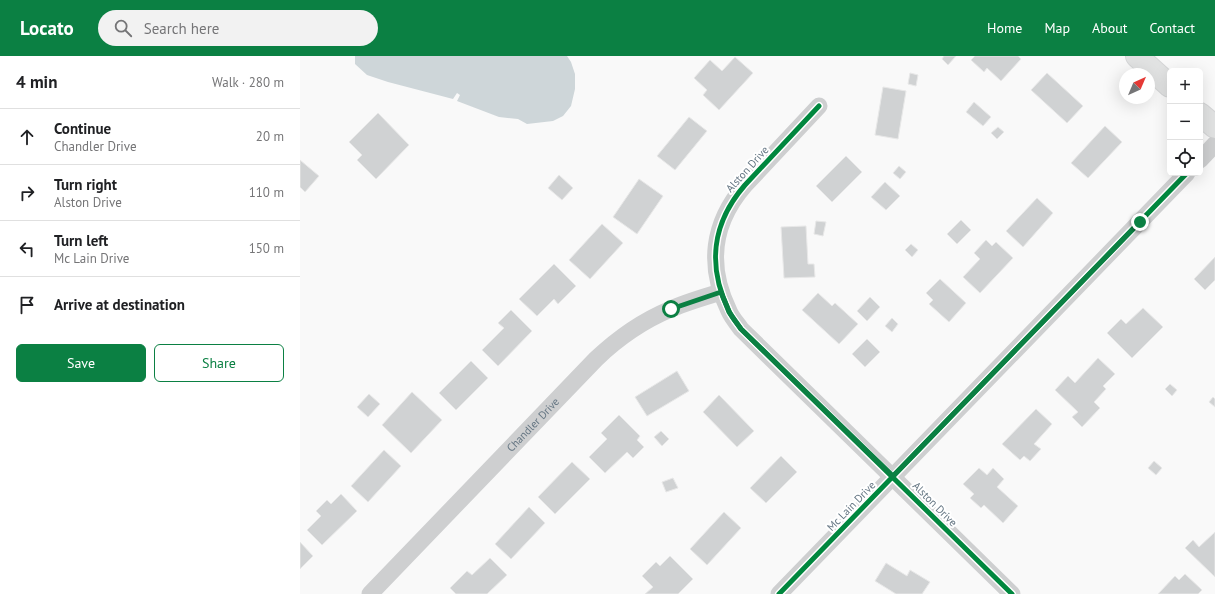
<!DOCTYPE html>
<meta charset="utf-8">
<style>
:root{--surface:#fff;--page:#f2f2f2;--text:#202124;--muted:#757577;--line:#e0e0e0;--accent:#0b8043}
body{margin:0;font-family:"PT Sans",sans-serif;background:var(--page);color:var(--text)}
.controls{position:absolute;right:12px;top:12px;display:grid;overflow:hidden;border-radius:6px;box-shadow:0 4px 16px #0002}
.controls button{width:36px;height:36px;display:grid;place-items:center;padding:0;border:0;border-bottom:1px solid var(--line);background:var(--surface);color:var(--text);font:20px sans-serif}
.compass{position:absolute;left:819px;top:12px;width:36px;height:36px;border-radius:50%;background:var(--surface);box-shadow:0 4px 16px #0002;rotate:44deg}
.stop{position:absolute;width:12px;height:12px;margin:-9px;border:3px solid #0b8043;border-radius:50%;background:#fff}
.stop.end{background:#0b8043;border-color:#fff;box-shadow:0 1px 4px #0008}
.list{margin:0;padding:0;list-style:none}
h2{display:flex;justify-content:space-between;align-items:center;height:52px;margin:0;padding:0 16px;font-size:17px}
h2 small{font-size:13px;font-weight:400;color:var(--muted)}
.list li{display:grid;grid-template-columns:26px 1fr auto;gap:12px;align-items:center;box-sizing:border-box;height:56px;padding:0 16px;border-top:1px solid var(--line)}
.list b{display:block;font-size:15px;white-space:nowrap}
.list p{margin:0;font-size:13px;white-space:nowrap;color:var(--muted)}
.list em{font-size:13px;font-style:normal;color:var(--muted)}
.actions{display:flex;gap:8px;padding:12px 16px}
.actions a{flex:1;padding:9px 0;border:1px solid var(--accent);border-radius:6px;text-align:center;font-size:14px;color:var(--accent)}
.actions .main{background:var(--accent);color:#fff}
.icon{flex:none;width:22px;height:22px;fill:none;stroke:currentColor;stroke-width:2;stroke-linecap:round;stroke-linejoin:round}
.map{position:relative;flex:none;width:915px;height:538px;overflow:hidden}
header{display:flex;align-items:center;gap:24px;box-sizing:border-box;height:56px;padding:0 20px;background:var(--accent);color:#fff}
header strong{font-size:19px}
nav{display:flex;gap:22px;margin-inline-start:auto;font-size:14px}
.search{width:280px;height:36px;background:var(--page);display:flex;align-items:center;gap:10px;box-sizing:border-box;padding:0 14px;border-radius:22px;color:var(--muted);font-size:15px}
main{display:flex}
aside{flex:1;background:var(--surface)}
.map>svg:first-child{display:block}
.water{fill:#ced6d9}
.building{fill:#d0d2d3;stroke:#e8e8e8}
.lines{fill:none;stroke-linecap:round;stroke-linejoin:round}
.secondary-casing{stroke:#d5d6d7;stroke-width:24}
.street{stroke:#cecfd0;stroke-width:17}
.secondary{stroke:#e1e2e2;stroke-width:22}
.cycleway-casing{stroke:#fff;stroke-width:8}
.cycleway{stroke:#00873e;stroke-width:5}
.route{stroke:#0b8043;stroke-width:5}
.labels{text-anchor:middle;stroke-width:4;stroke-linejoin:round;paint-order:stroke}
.street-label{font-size:11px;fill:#657683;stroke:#fff}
</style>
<header>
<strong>Locato</strong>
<div class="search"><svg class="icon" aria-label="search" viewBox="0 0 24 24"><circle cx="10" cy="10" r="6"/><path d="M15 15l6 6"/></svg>Search here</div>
<nav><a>Home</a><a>Map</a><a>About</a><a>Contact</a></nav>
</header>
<main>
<aside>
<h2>4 min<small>Walk · 280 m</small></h2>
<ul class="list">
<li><svg class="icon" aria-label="ahead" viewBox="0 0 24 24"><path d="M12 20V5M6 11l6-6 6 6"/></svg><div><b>Continue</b><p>Chandler Drive</p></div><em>20 m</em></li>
<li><svg class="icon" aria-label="right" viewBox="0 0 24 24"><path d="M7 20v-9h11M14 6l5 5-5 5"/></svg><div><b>Turn right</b><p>Alston Drive</p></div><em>110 m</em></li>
<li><svg class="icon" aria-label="left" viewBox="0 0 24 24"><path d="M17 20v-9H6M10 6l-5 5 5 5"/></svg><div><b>Turn left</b><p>Mc Lain Drive</p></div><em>150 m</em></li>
<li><svg class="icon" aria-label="arrive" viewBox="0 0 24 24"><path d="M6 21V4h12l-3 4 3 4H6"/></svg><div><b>Arrive at destination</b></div></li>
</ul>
<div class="actions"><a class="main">Save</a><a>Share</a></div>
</aside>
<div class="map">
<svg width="915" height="538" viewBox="0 0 915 538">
<rect width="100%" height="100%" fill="#f9f9f9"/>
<path class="water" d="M55 0H267L271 6 275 18V33L271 50 263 60 253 65 227 68 218 63 199 61 157 45 160 39 157 37 153 43 88 26 67 19 55 8Z"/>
<path class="building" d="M644 0H656L648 9 642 3Z
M675 0H718L721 3 701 25 687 12 684 16 671 4Z
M435 1 453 17 419 54 403 39 407 34 394 22 410 4 422 15Z
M610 17 618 19 616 30 608 28Z
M747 17 783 50 767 67 731 34Z
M583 31 606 35 598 83 575 79Z
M674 46 691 61 683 70 666 56Z
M78 57 109 89 76 123 57 104 62 99 49 86Z
M389 61 407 75 375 114 357 100Z
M805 70 822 86 788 122 771 107Z
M698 71 704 76 697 83 691 77Z
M546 100 562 116 532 146 516 130Z
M0 104 19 120 5 136 0 131Z
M599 110 606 116 600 123 593 117Z
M259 119 273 132 262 144 248 132Z
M339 123 363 140 337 178 313 161Z
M585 126 600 140 586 154 571 141Z
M737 142 753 157 723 191 706 175Z
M661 164 671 174 657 188 647 178Z
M516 165 526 166 523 180 514 178Z
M302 168 323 187 290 223 269 204Z
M506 170 508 208H514L515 221 484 222 481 171Z
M686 184 692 190 696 186 713 202 680 237 663 221 680 203 674 197Z
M611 188 618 194 612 201 605 194Z
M915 201V224L905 234 894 223Z
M254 208 276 230 258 248 254 243 237 260 219 243Z
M640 223 666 247 649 266 629 248 633 244 626 237Z
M518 237 532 250 535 247 558 268 539 288 502 254Z
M570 241 580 251 567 265 557 255Z
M843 252 863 271 832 302 807 277 821 263 826 268Z
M211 254 232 275 198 310 182 294 204 272 198 267Z
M592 262 598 268 592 276 585 270Z
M567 283 580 296 565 311 552 298Z
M798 302 815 318 803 330 806 333 794 346 800 352 782 371 772 361 778 356 755 334 768 320 775 327Z
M171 305 188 322 156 354 139 337Z
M377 315 389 335 347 360 335 341Z
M870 328 877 334 872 340 865 333Z
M112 336 142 364 111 397 82 369Z
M69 338 80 348 68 361 57 351Z
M419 339 454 375 437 391 403 356Z
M913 341 915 343V351L909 346Z
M736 353 752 368 734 388 741 393 730 405 724 400 720 404 702 388Z
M319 359 340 380 337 384 344 391 333 402 327 396 305 417 289 401 307 383 301 377Z
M361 375 369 383 362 390 354 381Z
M84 394 101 410 68 446 51 430Z
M481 400 497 416 466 447 450 432Z
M854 405 862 412 856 419 848 412Z
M272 406 290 423 255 458 238 441Z
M679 412 687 419 693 412 704 423 697 431 718 450 703 467 684 449 681 452 670 442 674 438 663 428Z
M373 422 378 432 366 436 362 426Z
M41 438 57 455 22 489 7 474 21 460 16 455 27 444 31 448Z
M229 451 245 467 211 503 195 488Z
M424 456 441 472 407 509 390 493Z
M915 476V521L885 492 893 484 899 491Z
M0 486 13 500 0 513Z
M370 500 393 523 378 538H345L353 531 342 520 356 506 360 510Z
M190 502 207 519 187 538H156L150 532 167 515 172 519Z
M586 507 607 520 610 514 630 526 622 538H596L575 525Z
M885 518 902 534 898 538H858L875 520 879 524Z"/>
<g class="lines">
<defs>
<path id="secondary" d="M837 0 870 30
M900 58 915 71"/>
</defs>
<use href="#secondary" class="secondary-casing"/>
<g class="street">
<path d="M519 50 445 129C412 167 407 210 429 255 432 262 437 267 441 273L712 538"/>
<path d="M900 104 915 88"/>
<path id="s1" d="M70 538 296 303C318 282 342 265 371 253 387 246 404 241 421 236"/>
<path d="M479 538 887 117"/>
</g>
<use href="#secondary" class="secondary"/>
<defs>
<path id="cycleway" d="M519 50 445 129C412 167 407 210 429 255 432 262 437 267 441 273L712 538
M479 538 887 117"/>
</defs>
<use href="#cycleway" class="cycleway-casing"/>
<use href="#cycleway" class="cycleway"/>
</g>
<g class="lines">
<path class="route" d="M371 253 421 236 429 256 441 273 593 420 840 166"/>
</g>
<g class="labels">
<g class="street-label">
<text transform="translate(447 113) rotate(-48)" y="4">Alston Drive</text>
<text dy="4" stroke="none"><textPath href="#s1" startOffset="235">Chandler Drive</textPath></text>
<text transform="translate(635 448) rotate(45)" y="4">Alston Drive</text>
<text transform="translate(551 450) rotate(-46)" y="4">Mc Lain Drive</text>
</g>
</g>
</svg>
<div class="controls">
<button>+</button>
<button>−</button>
<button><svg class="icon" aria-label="locate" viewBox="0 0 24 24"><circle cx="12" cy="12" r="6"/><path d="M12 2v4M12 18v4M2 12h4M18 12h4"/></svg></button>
</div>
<svg class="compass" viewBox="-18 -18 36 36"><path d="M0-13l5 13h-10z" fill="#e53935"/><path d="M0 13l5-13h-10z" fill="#757577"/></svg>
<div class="stop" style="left:371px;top:253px"></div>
<div class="stop end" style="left:840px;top:166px"></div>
</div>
</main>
